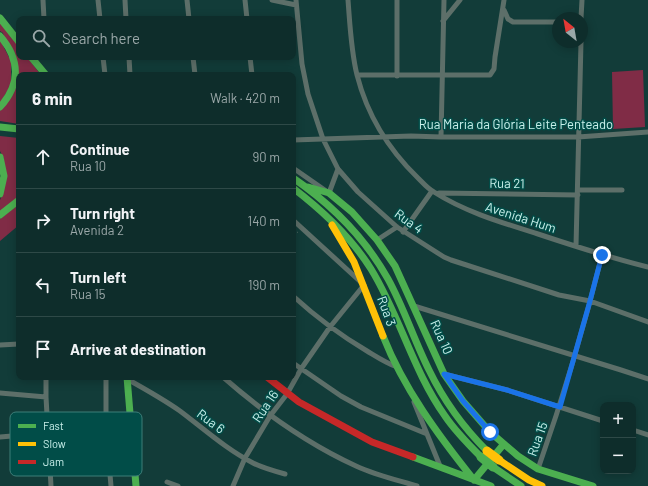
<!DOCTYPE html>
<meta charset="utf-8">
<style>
:root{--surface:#0e2d2b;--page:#1c3937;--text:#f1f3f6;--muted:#9ba8a9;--line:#2e4947}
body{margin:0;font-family:Barlow,sans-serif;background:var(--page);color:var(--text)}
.controls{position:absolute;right:12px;bottom:12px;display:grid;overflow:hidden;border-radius:8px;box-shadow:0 2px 10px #0003}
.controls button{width:36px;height:36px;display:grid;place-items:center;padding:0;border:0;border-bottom:1px solid var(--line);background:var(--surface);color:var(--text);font:20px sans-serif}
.compass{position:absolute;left:552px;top:12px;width:36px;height:36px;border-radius:50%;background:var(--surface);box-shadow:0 2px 10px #0003;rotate:329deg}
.stop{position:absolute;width:12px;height:12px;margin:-9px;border:3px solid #1a73e8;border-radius:50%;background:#fff}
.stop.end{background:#1a73e8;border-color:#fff;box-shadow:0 1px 4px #0008}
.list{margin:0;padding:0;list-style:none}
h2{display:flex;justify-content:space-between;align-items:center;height:52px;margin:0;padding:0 16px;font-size:17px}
h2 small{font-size:13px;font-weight:400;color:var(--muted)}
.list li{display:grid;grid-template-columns:26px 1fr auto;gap:12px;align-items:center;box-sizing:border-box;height:64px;padding:0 16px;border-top:1px solid var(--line)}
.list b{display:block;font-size:15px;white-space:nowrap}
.list p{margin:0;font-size:13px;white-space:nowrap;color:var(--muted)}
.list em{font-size:13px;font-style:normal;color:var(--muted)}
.icon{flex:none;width:22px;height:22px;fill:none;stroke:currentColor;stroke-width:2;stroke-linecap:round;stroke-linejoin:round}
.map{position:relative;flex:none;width:648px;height:486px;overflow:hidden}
.search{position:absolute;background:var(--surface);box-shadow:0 2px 10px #0003;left:16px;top:16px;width:280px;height:44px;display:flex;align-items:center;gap:10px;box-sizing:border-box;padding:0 14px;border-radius:8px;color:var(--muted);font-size:15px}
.panel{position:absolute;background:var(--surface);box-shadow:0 2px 10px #0003;left:16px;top:72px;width:280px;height:308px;border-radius:8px}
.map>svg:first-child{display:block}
.grass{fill:#802c46}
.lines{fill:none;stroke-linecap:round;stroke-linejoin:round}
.path{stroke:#60736f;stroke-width:1;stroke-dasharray:2 3;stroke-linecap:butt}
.street{stroke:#5d6f69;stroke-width:5}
.fast{stroke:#4caf50;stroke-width:7}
.slow{stroke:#ffc107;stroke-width:7}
.jam{stroke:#c62828;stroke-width:7}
.fast-bridge{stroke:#4caf50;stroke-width:9}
.slow-bridge{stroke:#ffc107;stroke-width:9}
.route{stroke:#1a73e8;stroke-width:5}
.labels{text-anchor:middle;stroke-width:3;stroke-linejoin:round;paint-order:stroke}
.street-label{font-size:13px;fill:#c9f0eb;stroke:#014d48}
.key{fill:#014d48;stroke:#3d7e79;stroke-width:1}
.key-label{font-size:11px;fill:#c9f0eb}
</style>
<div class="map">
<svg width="648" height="486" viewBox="0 0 648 486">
<rect width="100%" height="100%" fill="#123c39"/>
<path class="grass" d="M0 23 19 46V57H27L41 75H19V124L0 121V110L17 86 3 33 0 31Z
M0 40 11 61V85L0 103Z
M643 70 645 127 613 129 612 72Z
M0 136 19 138V197L0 212V200L4 191V159L0 151Z
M19 204V225L0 241V219Z"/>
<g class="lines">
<path class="path" d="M293 235 298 232"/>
<path class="street" d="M43 0 44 19
M98 0 100 19
M125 0 126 19
M187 0 189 19
M245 0 247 19
M272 0 296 5
M296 0 302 64 308 94 323 139 338 169 358 192 397 227 444 257 451 260 559 295 590 301 648 322
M348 0C350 25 351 51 357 75 367 114 389 150 418 178 423 183 428 189 434 192 465 212 503 223 538 234 574 246 611 258 648 267
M504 10 508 19 513 22H558
M581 18 582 0
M443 21 460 0
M103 57 105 75
M129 57 130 75
M193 57 195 75
M250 57 252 75
M357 75H490L494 69 495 57 504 0
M397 76V0
M441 137 444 0
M293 140 411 136 441 137H578L648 132
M293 168 329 193 338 169
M578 190H622
M439 193 578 195
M403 232 432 191
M377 240 397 227
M576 246 581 42
M293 296C316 317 340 335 367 351 377 357 386 363 397 367
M414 306 621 370 648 379
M0 345 19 344
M293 363 341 396 361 407 427 434
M444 374 507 390 603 421
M46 377V397L51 486
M106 377V428L111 486
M223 377C264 413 306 443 356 466 375 475 397 480 417 486
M127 379C145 389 163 399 180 411 204 429 226 449 253 463 263 468 274 471 285 474
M0 393 46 397
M414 402 440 466
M633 430 648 435
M0 437 106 428
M538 469C563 398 584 328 602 255
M167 482 178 486
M233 486 245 458 270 416 287 394 301 369 330 327 364 285 293 220"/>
<path class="fast" d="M0 18 19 42
M0 36C20 59 21 84 0 107
M31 57 46 75
M0 127 19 129
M0 157 4 176 0 194
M293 178C331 204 365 238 388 279 404 308 414 340 429 370 444 401 463 427 487 451
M308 187 329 193 352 212 377 240 395 266 444 374 463 401 490 432 518 456 538 469 593 486
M293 188C323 211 351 237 371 269 400 316 413 371 445 416 455 431 468 444 481 457
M0 215 19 200
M383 336C404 389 438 435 474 480
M127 377 136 486
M413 457 491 486
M493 467 521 486
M474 480 503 445"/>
<path class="slow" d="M332 225 354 262 383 336
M499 460 529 480 542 486"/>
<path class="jam" d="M267 377 299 402 372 442 413 457"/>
<path class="fast-bridge" d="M481 457 493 467"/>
<path class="slow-bridge" d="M487 451 499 460"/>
</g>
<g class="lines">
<path class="route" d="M490 432 463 401 444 374 507 390 560 407 590 301 602 255"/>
</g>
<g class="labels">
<g class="street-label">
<text x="516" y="129">Rua Maria da Glória Leite Penteado</text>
<text transform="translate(507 183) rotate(1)" y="5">Rua 21</text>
<text transform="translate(521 217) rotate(18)" y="5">Avenida Hum</text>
<text transform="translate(409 221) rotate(36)" y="5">Rua 4</text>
<text transform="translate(387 311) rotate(70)" y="5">Rua 3</text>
<text transform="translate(442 337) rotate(66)" y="5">Rua 10</text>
<text transform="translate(265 406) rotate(-56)" y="5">Rua 16</text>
<text transform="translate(211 421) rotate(37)" y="5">Rua 6</text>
<text transform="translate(537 439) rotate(-70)" y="5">Rua 15</text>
</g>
</g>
<rect x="10" y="412" width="132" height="64" rx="6" class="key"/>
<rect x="18" y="424" width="18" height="4" fill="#4caf50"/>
<rect x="18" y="442" width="18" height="4" fill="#ffc107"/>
<rect x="18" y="460" width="18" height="4" fill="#c62828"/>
<g class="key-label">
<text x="43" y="430">Fast</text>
<text x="43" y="448">Slow</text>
<text x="43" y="466">Jam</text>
</g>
</svg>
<div class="controls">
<button>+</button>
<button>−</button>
</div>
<svg class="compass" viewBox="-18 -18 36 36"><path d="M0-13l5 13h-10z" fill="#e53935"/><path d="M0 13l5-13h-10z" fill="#9ba8a9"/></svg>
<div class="stop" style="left:490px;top:432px"></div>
<div class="stop end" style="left:602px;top:255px"></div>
<div class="search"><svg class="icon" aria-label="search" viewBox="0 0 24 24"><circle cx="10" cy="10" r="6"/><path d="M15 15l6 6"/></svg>Search here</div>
<section class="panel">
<h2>6 min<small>Walk · 420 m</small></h2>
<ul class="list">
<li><svg class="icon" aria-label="ahead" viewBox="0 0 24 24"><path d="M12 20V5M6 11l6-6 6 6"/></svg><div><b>Continue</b><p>Rua 10</p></div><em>90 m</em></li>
<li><svg class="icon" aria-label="right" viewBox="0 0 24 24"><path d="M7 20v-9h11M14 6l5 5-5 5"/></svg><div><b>Turn right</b><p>Avenida 2</p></div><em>140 m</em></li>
<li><svg class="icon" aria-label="left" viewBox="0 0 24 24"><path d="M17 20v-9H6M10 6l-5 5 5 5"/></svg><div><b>Turn left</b><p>Rua 15</p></div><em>190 m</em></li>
<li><svg class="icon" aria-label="arrive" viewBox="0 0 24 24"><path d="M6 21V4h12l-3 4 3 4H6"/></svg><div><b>Arrive at destination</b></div></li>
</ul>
</section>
</div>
